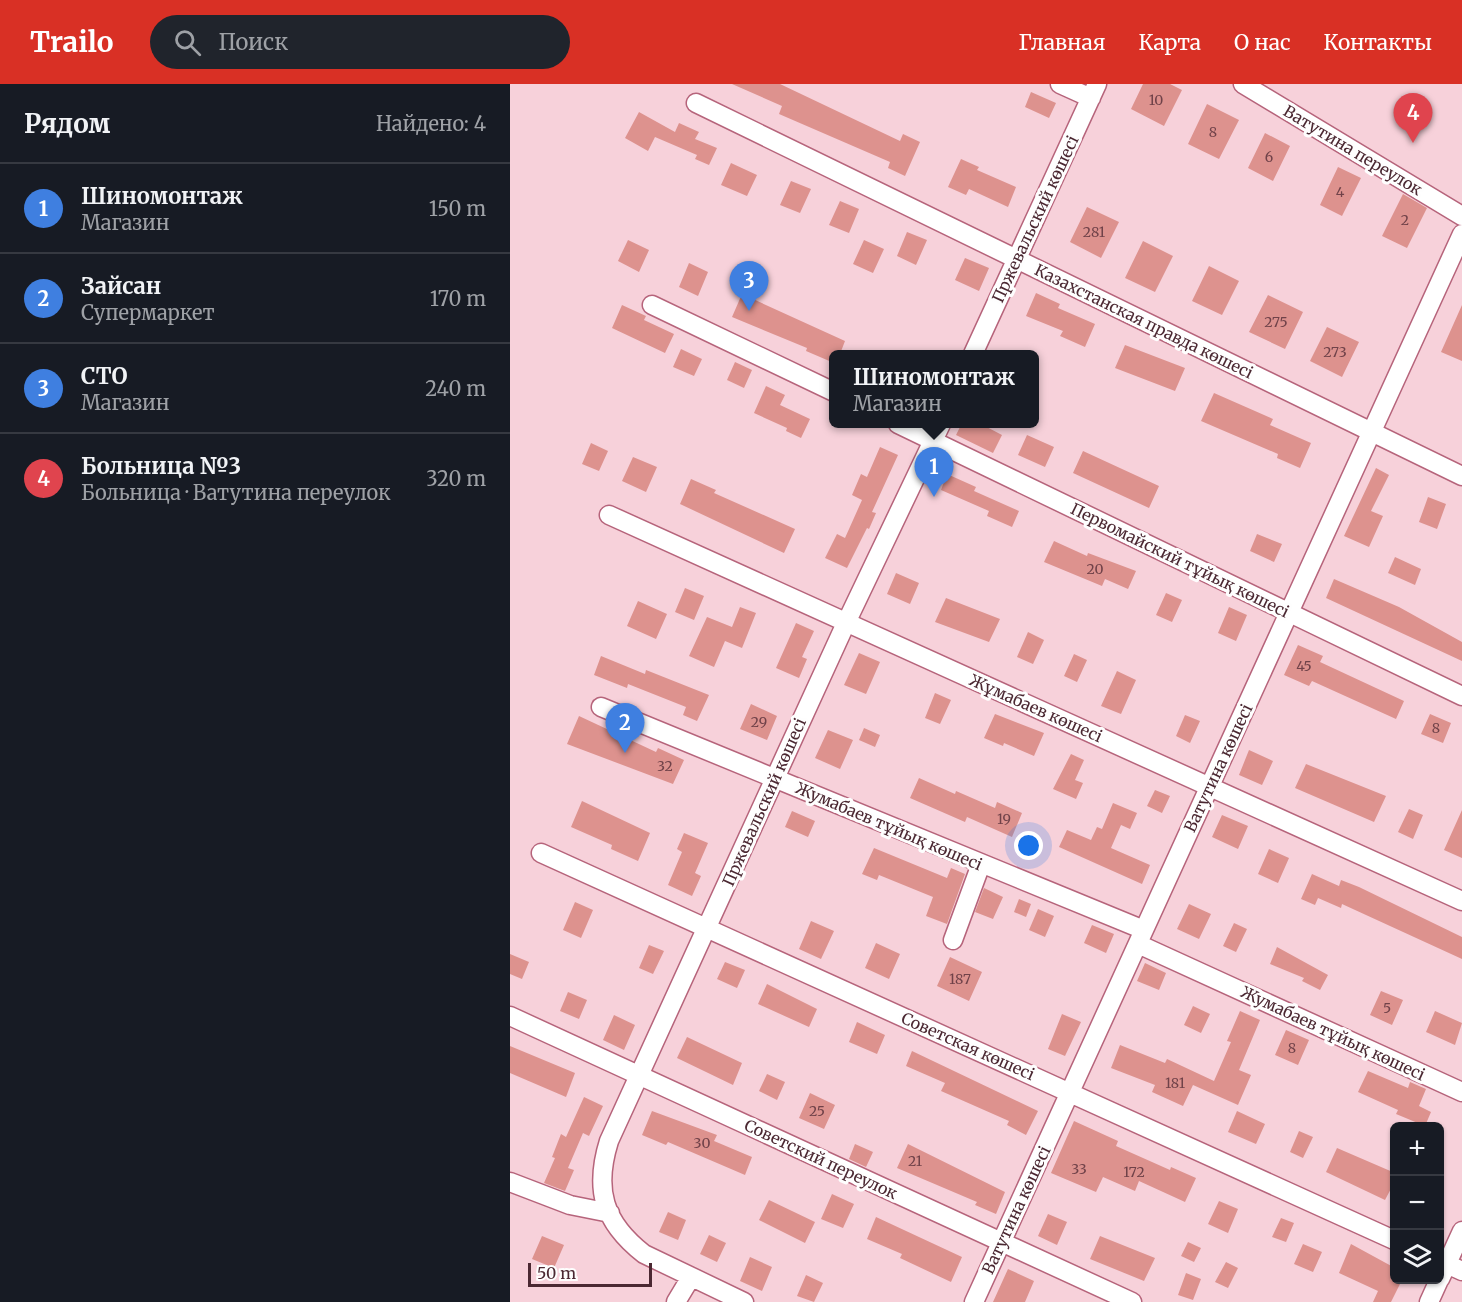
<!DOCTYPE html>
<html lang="ru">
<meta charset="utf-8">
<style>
:root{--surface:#171b24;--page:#20242c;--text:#f1f3f6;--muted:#9ea1a6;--line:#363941;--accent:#d93025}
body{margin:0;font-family:Merriweather,serif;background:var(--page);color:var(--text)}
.controls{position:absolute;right:18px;bottom:18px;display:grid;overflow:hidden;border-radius:9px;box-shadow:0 2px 4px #0004}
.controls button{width:54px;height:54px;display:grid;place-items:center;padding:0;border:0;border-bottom:2px solid var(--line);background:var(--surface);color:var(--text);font:30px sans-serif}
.scale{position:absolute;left:18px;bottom:15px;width:124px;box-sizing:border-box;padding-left:6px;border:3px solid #4b2832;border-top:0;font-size:16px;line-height:21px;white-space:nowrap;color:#4b2832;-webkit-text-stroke:4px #fefefe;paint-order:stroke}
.you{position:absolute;left:519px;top:762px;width:21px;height:21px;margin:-15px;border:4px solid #fff;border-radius:50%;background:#1a73e8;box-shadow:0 0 0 9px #1a73e833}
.badge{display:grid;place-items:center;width:39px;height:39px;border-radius:50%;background:var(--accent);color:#fff;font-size:20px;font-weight:700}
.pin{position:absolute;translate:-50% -50px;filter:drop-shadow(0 2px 3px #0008)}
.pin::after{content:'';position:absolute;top:32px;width:21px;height:18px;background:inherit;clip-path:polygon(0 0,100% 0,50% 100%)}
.popup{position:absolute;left:319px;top:266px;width:210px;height:78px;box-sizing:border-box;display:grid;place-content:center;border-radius:9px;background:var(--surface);filter:drop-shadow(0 2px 4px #0005);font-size:20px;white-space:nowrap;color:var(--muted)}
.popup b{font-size:22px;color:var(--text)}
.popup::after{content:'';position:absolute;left:50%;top:100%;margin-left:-12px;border:12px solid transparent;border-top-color:var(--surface)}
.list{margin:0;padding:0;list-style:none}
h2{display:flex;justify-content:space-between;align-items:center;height:78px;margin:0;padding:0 24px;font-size:26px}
h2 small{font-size:20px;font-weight:400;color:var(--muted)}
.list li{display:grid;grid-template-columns:39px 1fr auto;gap:18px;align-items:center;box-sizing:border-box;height:90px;padding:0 24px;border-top:2px solid var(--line)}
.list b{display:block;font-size:22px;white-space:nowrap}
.list p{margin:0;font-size:20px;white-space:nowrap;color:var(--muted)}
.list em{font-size:20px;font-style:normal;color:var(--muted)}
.icon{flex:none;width:33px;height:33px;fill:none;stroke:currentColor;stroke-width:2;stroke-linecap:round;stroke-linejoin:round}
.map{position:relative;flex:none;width:952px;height:1218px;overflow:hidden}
header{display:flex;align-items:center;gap:36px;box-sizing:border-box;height:84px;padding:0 30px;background:var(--accent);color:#fff}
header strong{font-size:28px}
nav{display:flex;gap:33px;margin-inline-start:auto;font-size:21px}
.search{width:420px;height:54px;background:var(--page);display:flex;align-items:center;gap:15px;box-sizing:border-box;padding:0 21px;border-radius:33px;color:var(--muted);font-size:22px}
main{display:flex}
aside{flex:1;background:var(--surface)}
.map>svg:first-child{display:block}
.building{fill:#dd928e}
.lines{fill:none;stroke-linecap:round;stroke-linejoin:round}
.minor-casing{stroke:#b6647b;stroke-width:21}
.minor{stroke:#fff;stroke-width:18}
.labels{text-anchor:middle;stroke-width:6;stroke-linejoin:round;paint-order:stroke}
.number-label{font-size:14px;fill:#704249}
.street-label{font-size:16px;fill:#4b2832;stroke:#fefefe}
</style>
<header>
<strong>Trailo</strong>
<div class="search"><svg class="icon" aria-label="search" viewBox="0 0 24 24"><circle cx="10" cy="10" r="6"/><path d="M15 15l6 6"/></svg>Поиск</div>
<nav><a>Главная</a><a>Карта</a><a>О нас</a><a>Контакты</a></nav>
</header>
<main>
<aside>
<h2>Рядом<small>Найдено: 4</small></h2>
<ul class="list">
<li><span class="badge" style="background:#3f7fe0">1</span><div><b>Шиномонтаж</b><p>Магазин</p></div><em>150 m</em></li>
<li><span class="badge" style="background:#3f7fe0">2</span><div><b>Зайсан</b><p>Супермаркет</p></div><em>170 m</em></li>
<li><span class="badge" style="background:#3f7fe0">3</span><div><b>СТО</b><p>Магазин</p></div><em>240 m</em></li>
<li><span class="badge" style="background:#e0444e">4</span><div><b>Больница №3</b><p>Больница · Ватутина переулок</p></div><em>320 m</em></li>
</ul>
</aside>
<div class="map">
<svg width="952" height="1218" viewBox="0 0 952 1218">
<rect width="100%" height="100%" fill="#f7d1da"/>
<path class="building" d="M222 0H270L390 57 393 50 410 58 395 92 378 84 380 78 269 30 272 22Z
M633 0H660L672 6 654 42 621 25Z
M521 8 546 19 539 34 515 23Z
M697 20 729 36 709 75 678 60Z
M129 28 165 48 169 39 189 48 185 55 207 64 199 81 185 75 187 71 145 53 138 67 115 54Z
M755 49 780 62 763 97 738 84Z
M451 75 469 83 467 86 506 103 498 123 459 105 456 111 438 103Z
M221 79 247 91 237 112 211 101Z
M828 83 851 94 832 132 810 121Z
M281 97 301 105 290 129 270 121Z
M893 110 917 124 897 164 872 152Z
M330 117 349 125 339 149 319 141Z
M577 123 609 138 591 174 560 158Z
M397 148 417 156 406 181 387 172Z
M118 156 139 166 129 188 108 177Z
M354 156 374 165 363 189 343 180Z
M633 157 663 172 645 208 615 194Z
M455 174 479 184 469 207 445 196Z
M179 179 198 188 188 212 169 203Z
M699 182 729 197 712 231 682 217Z
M526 209 550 220 548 224 585 240 575 263 550 252 553 247 516 232Z
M232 210 335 257 330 270H324V279L296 267 297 264 222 233Z
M758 211 793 228 775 265 739 248Z
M112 221 136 232 134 236 164 250 155 269 102 244Z
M952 221V277L931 268Z
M817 243 849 258 832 293 800 277Z
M615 261 675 284 665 307 605 284Z
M171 265 192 275 184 292 163 283Z
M225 278 242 286 234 304 217 296Z
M256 302 275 311 270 321 300 335 291 354 276 347 277 344 244 329Z
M704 309 763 335 760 341 801 359 790 384 767 374 768 370 691 337Z
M452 339H469L492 351 483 369 446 351Z
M517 351 544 363 535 383 508 371Z
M81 359 98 367 89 387 72 380Z
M370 363 388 371 362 428 366 429 359 445 357 444 337 484 315 474 327 450 335 454 352 416 342 411 351 390 357 393Z
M573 367 649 402 639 424 563 389Z
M123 373 147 383 136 408 112 397Z
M866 384 879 391 861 427 873 432 859 463 834 452Z
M437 390 466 403 464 407 509 427 502 443 477 432 479 427 431 406Z
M181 395 206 406 204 409 285 445 274 469 170 420Z
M918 413 936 420 927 445 909 438Z
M747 450 772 460 764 478 740 467Z
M544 457 577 472 578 469 626 487 618 505 595 495 592 502 534 478Z
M885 473 911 485 905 501 878 489Z
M386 489 409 499 400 520 377 510Z
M824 495 889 523 952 558V577L816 514Z
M175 504 194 512 184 536 165 528Z
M656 509 672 516 662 538 646 531Z
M436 514 490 535 479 558 425 538Z
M128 517 157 530 146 555 117 542Z
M230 523 246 529 232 564 215 557 204 583 179 572 197 533 222 543Z
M719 523 737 531 726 557 708 549Z
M286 539 304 547 292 573 297 575 289 594 266 584Z
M518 548 534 556 523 580 507 573Z
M788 561 813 572 810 578 894 617 886 635 802 597 799 602 774 591Z
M349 569 370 578 356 610 334 601Z
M564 570 577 576 567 598 554 592Z
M91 572 135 590 136 586 199 611 187 637 173 631 176 623 118 600 117 604 84 591Z
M607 587 626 596 611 630 591 622Z
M425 609 441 616 430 640 415 634Z
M241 620 267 632 257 656 230 645Z
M485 630 534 649 524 672 494 659 493 662 474 654Z
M920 630 941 639 933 659 911 650Z
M675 631 690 637 680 659 666 652Z
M69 632 146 668 148 664 174 676 163 700 57 660Z
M354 644 370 651 365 663 349 656Z
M318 646 343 656 330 685 305 674Z
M739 666 763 677 752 701 729 691Z
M561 670 574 676 565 696 573 699 566 715 543 705Z
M796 680 876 712 864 738 785 704Z
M409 694 445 710 446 707 485 724 487 718 512 729 502 753 457 733 455 738 400 714Z
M645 706 660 712 652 729 637 722Z
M72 717 140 749 128 777 101 765 102 761 61 743Z
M603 719 627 729 620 745 611 741 601 764 640 781 632 800 549 763 557 746 581 756 587 743 592 745Z
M899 725 913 731 903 755 888 748Z
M952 726V774L934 766Z
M282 727 305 737 298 753 275 743Z
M712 731 738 742 728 765 702 753Z
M174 749 198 759 185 789 191 792 182 812 158 801 172 768 167 765Z
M364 764 437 794 441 784 455 790 437 840 416 832 423 813 369 791 367 796 352 790Z
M759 765 779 774 768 799 748 790Z
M802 790 829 802 831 796 849 803 952 853V875L832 820 831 824 808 814 805 821 791 815Z
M474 804 493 813 483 835 465 828Z
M509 815 521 820 516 833 504 828Z
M65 818 83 826 71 854 53 846Z
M679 820 701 830 689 855 667 845Z
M528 825 544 832 535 853 519 846Z
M301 837 324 847 311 875 289 865Z
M724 839 737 845 726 868 713 862Z
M582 841 604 850 596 869 574 859Z
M366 859 390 870 379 895 355 884Z
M139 861 154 867 143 890 129 884Z
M767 863 818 891 810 906 792 897 794 894 760 880Z
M0 870 19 878 12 895 0 890Z
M440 873 472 888 459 917 427 902Z
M215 878 235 886 227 904 207 895Z
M635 879 656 889 649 906 627 897Z
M257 900 307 925 299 943 248 920Z
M871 907 893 916 882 941 860 931Z
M58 908 77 916 69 935 50 927Z
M683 922 700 930 691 949 674 941Z
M730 927 750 936 729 986 741 991 728 1021 683 1001 673 1022 642 1008 645 1001 601 984 610 961 655 979 657 975 704 997 721 958 717 957Z
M925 927 952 939 945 961 916 948Z
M552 930 571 938 555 972 538 965Z
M104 931 125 941 114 966 93 956Z
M347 938 375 951 367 970 339 958Z
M776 946 799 956 788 981 765 971Z
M177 953 232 979 223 1001 167 974Z
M0 962 65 989 56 1013 0 989Z
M402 967 528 1027 516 1051 497 1041 499 1037 431 1007 435 999 396 982Z
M858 987 898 1004 900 998 916 1005 909 1022 921 1028 915 1042 886 1030 888 1026 848 1008Z
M257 990 275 998 267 1016 249 1007Z
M300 1009 325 1021 314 1045 289 1034Z
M74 1013 93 1022 79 1052 73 1049 58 1084 64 1086 55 1107 34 1099 45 1074 42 1073 51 1050 56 1053Z
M142 1027 207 1051 204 1057 242 1073 235 1091 158 1058 156 1061 132 1051Z
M727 1027 755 1040 746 1060 718 1048Z
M564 1037 608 1057 606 1062 660 1086 661 1083 686 1094 675 1118 629 1097 625 1107 593 1093 586 1108 541 1089Z
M789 1047 803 1053 793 1074 780 1068Z
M345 1060 363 1068 356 1083 339 1075Z
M398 1060 495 1108 486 1130 465 1121 467 1118 387 1084Z
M827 1064 885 1089V1097L875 1116 816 1088Z
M322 1110 344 1120 333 1144 311 1135Z
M259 1116 305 1138 295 1159 249 1136Z
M709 1117 728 1125 718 1149 698 1140Z
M158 1128 176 1136 168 1156 149 1148Z
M538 1130 557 1138 547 1161 528 1152Z
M366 1133 452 1173 441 1198 390 1174 392 1170 357 1155Z
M771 1134 784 1139 776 1158 762 1153Z
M199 1151 216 1159 207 1178 190 1170Z
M32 1152 54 1161 44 1184 22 1175Z
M590 1152 645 1174 634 1197 580 1175Z
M678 1158 691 1164 684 1178 671 1172Z
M793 1160 812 1168 803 1188 784 1180Z
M841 1160 885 1184V1196H892L881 1218H863L868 1207 829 1189Z
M240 1173 262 1183 252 1207 230 1197Z
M716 1178 728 1184 718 1204 705 1198Z
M498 1185 524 1197 515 1218H483Z
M676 1189 691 1195 683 1216 668 1211Z
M296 1191 313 1199 304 1218 287 1212Z"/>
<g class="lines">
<defs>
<path id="minor" d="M550 0 581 14
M733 0 952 132
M186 19 952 392
M142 221 324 308
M463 270 587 0
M388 340 952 612
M99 431 952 817
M91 623 634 846
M31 769 884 1156
M443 856 471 780
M628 860 952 1008
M0 932 622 1218
M0 1098 60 1121 100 1129
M930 1177 952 1187
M930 1195 952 1147
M166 1218 181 1193
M234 1218 134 1170C93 1138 84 1105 99 1057L336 539 431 340
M464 1218 952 150
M919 1218 929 1196"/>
</defs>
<use href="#minor" class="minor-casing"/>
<use href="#minor" class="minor"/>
</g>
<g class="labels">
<g class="number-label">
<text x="646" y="21">10</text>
<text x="703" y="53">8</text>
<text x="759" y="78">6</text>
<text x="830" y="113">4</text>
<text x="895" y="141">2</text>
<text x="584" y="153">281</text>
<text x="766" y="243">275</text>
<text x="825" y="273">273</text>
<text x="585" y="490">20</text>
<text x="794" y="587">45</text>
<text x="249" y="643">29</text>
<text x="926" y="649">8</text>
<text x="155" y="687">32</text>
<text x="494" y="740">19</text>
<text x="450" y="900">187</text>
<text x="877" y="929">5</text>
<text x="782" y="969">8</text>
<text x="665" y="1004">181</text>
<text x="307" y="1032">25</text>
<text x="192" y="1064">30</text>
<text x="405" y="1082">21</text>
<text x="569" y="1090">33</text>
<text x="624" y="1093">172</text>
</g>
<g class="street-label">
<text transform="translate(843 66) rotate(31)" y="6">Ватутина переулок</text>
<text transform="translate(525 135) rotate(-65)" y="6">Пржевальский көшесі</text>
<text transform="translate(634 237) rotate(26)" y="6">Казахстанская правда көшесі</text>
<text transform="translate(670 476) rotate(26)" y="6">Первомайский тұйық көшесі</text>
<text transform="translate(526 624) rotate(24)" y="6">Жұмабаев көшесі</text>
<text transform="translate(708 684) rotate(-65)" y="6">Ватутина көшесі</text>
<text transform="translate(254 718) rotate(-66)" y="6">Пржевальский көшесі</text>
<text transform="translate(379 742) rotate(23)" y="6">Жумабаев тұйық көшесі</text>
<text transform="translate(823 949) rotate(25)" y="6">Жумабаев тұйық көшесі</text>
<text transform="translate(458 962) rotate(24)" y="6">Советская көшесі</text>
<text transform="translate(311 1075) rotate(25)" y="6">Советский переулок</text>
<text transform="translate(506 1126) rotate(-65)" y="6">Ватутина көшесі</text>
</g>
</g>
</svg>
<div class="controls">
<button>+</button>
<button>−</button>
<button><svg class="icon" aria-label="layers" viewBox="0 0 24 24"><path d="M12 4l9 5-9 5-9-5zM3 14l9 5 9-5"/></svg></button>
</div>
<div class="scale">50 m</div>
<div class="you"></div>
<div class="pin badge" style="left:424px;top:413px;background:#3f7fe0">1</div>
<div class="popup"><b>Шиномонтаж</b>Магазин</div>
<div class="pin badge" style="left:115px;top:669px;background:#3f7fe0">2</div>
<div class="pin badge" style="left:239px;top:227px;background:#3f7fe0">3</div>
<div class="pin badge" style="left:903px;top:59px;background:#e0444e">4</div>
</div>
</main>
